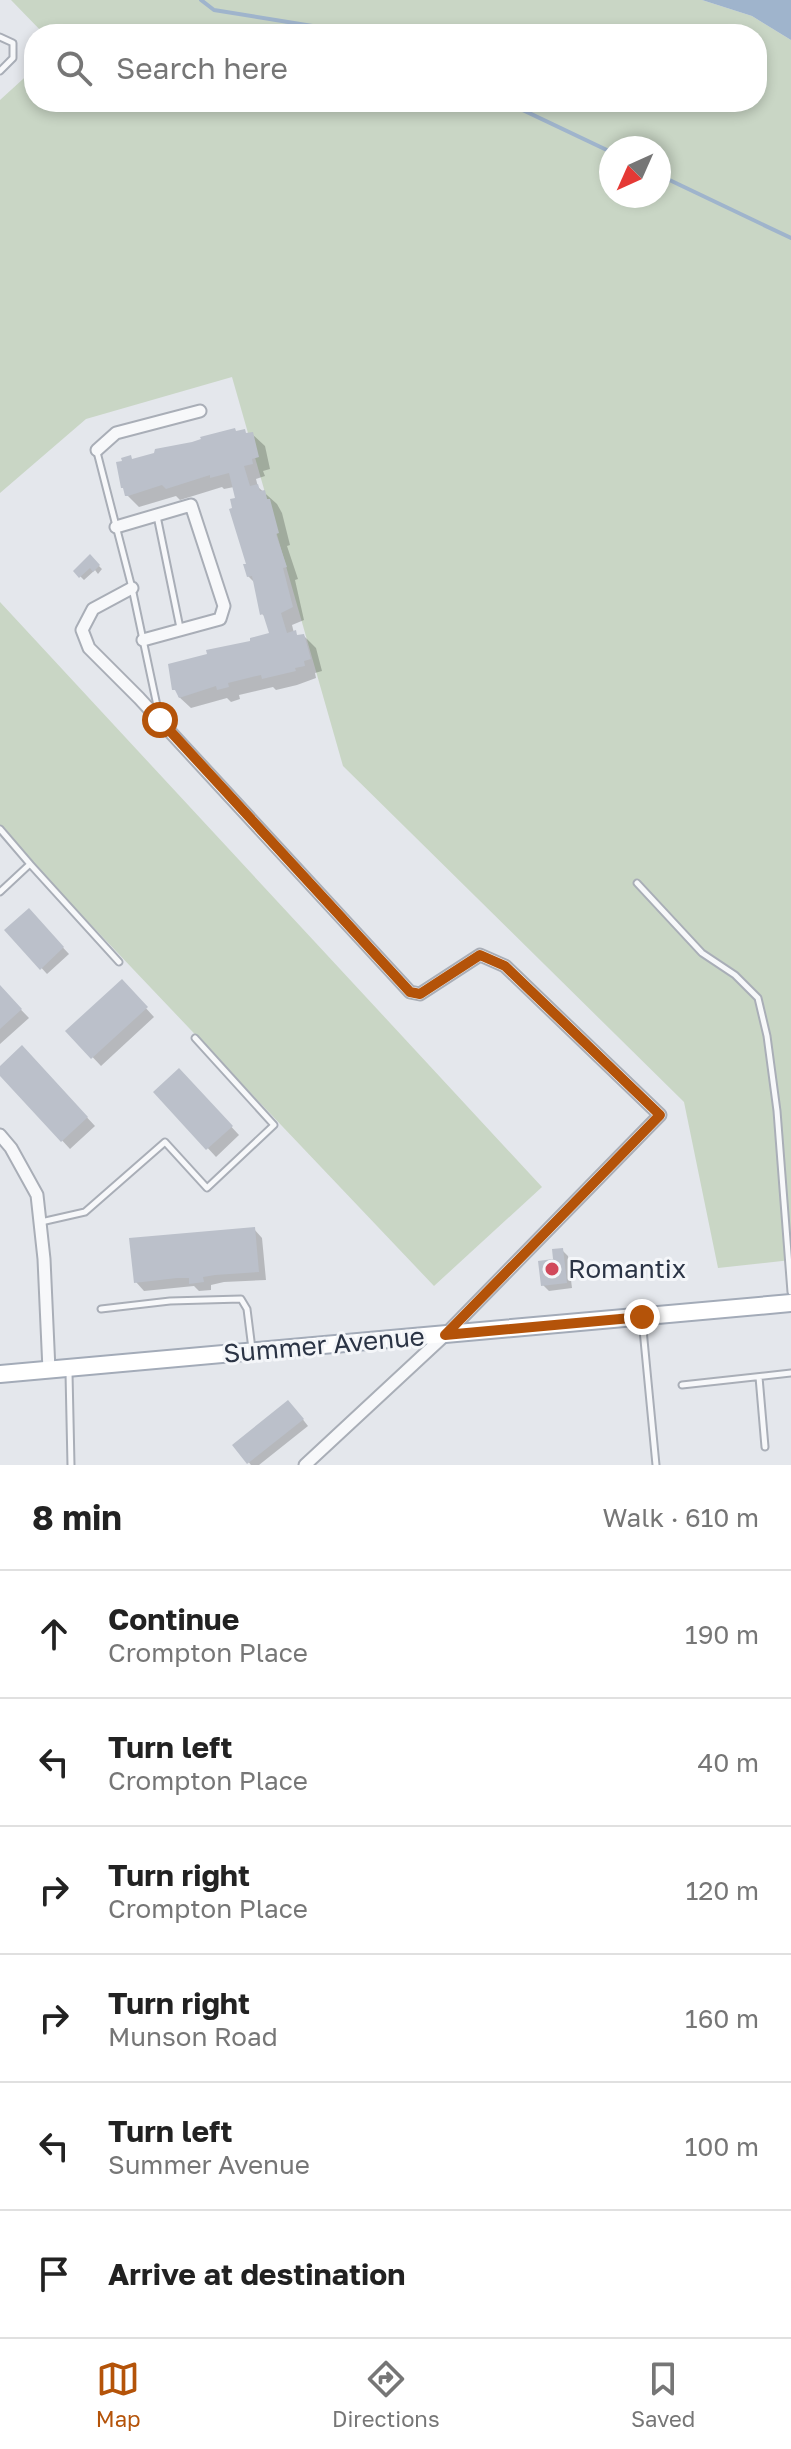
<!DOCTYPE html>
<meta charset="utf-8">
<style>
:root{--surface:#fff;--page:#f6f6f6;--text:#222;--muted:#767676;--line:#e0e0e0;--accent:#b45309}
body{margin:0;font-family:"Golos Text",sans-serif;background:var(--page);color:var(--text)}
.compass{position:absolute;left:599px;top:136px;width:72px;height:72px;border-radius:50%;background:var(--surface);box-shadow:0 4px 12px #0003;rotate:225deg}
.stop{position:absolute;width:24px;height:24px;margin:-18px;border:6px solid #b45309;border-radius:50%;background:#fff}
.stop.end{background:#b45309;border-color:#fff;box-shadow:0 2px 8px #0008}
.list{margin:0;padding:0;list-style:none}
h2{display:flex;justify-content:space-between;align-items:center;height:104px;margin:0;padding:0 32px;font-size:34px}
h2 small{font-size:26px;font-weight:400;color:var(--muted)}
.list li{display:grid;grid-template-columns:52px 1fr auto;gap:24px;align-items:center;box-sizing:border-box;height:128px;padding:0 32px;border-top:2px solid var(--line)}
.list b{display:block;font-size:30px;white-space:nowrap}
.list p{margin:0;font-size:26px;white-space:nowrap;color:var(--muted)}
.list em{font-size:26px;font-style:normal;color:var(--muted)}
.icon{flex:none;width:44px;height:44px;fill:none;stroke:currentColor;stroke-width:2;stroke-linecap:round;stroke-linejoin:round}
.map{position:relative;flex:none;width:791px;height:1465px;overflow:hidden}
.search{position:absolute;background:var(--surface);box-shadow:0 4px 12px #0003;left:24px;right:24px;top:24px;height:88px;display:flex;align-items:center;gap:20px;box-sizing:border-box;padding:0 28px;border-radius:32px;color:var(--muted);font-size:30px}
.sheet{height:872px;background:var(--surface)}
nav{display:flex;justify-content:space-around;align-items:center;box-sizing:border-box;height:112px;border-top:2px solid var(--line);background:var(--surface);font-size:22px;color:var(--muted)}
nav a{display:grid;justify-items:center;gap:4px}
nav .on{color:var(--accent)}
.map>svg:first-child{display:block}
.green{fill:#c9d6c5;fill-rule:evenodd}
.water{fill:#9fb4cc}
.shadow{fill:#0003}
.lines{fill:none;stroke-linecap:round;stroke-linejoin:round}
.stream{stroke:#9fb4cc;stroke-width:4}
.building{fill:#bbc0ca}
.lane-casing{stroke:#a9aeb7;stroke-width:9}
.street-casing{stroke:#a9aeb7;stroke-width:15}
.primary-casing{stroke:#a3abb8;stroke-width:20}
.lane{stroke:#f7f8fa;stroke-width:5}
.street{stroke:#f7f8fa;stroke-width:11}
.primary{stroke:#fff;stroke-width:16}
.route{stroke:#b45309;stroke-width:10}
.poi-dot{fill:#d1495b;stroke:#f4f6f9;stroke-width:3}
.labels{text-anchor:middle;stroke-width:6;stroke-linejoin:round;paint-order:stroke}
.poi-label{font-size:26px;fill:#2b3445;stroke:#f4f6f9;text-anchor:start}
.street-label{font-size:26px;fill:#2b3445;stroke:#f4f6f9}
</style>
<div class="map">
<svg width="791" height="1465" viewBox="0 0 791 1465">
<rect width="100%" height="100%" fill="#e4e7ec"/>
<path class="green" d="M11 0H702L752 16 791 40V1260L718 1268 684 1102 343 766 232 377 86 419 0 493V100L34 69V102H757V34H44ZM611 148H659V196H611Z
M0 602 542 1187 434 1286 0 829Z"/>
<path class="water" d="M702 0H791V40L752 16Z"/>
<path class="shadow" d="M237 433 252 434 265 446 270 469 263 471 265 476 256 479 258 487 277 504 282 513 290 545 287 546 298 579 295 580 304 620 292 625 294 633 300 637 304 636 316 648 322 671 315 673 316 678 297 685 276 690 273 687 239 695 240 699 231 702 227 698 191 708 178 696 253 643 272 634 267 618 262 614 255 583 248 576 249 565 234 487 224 489 222 487 180 500 176 496 139 507 127 495 134 461Z
M90 557 102 569 98 574 95 570 84 580 75 571Z
M28 910 69 954 47 974 7 930Z
M122 982 154 1017 101 1066 68 1031Z
M0 988 29 1018 0 1044Z
M30 1056 95 1126 70 1149 0 1073V1068Z
M187 1079 239 1135 216 1157 156 1092Z
M254 1229 262 1238 266 1280 224 1282 211 1285V1290L199 1291 194 1286 144 1291 136 1282Z
M562 1250 568 1256 572 1288 549 1291 543 1285Z
M294 1408 308 1426 259 1465H251L235 1445Z"/>
<g class="lines">
<path class="stream" d="M201 0 214 10 362 34
M506 102 611 152
M659 175 791 238"/>
</g>
<path class="building" d="M235 428 236 431 245 429 246 433 253 432 259 457 252 459 253 464 244 466 250 486 258 484 260 491 265 490 267 499H270L279 533 276 534 287 567 283 568 293 607 281 613 287 633 296 630 297 635 304 634 311 659 304 661 305 666 295 668 296 671 262 679 261 675 252 677 228 683 229 687 217 690 216 686 179 698 175 690H172L168 664 207 654 206 650 250 641V638L269 633 263 614 260 615 252 576 247 577 243 564H246L229 509 232 508 230 499 235 498 229 473 210 478V475L166 489 162 485 128 496H125L123 488H121L116 462 122 461 121 458 131 455 132 459 154 453 155 449 192 442 201 439 200 437Z
M90 554 100 565 93 572 90 568 79 578 73 571Z
M29 908 64 947 40 970 4 930Z
M122 979 148 1007 91 1059 65 1031Z
M0 985 22 1009 0 1029Z
M22 1045 88 1117 61 1142 0 1076V1066Z
M179 1068 233 1126 206 1150 153 1092Z
M255 1227 259 1272 215 1275 203 1277 204 1282 189 1284V1278H177L134 1283 129 1238Z
M563 1248 567 1283 541 1286 538 1261 553 1259 552 1249Z
M288 1400 304 1419 247 1464 232 1445Z"/>
<g class="lines">
<defs>
<path id="lane" d="M0 37 13 43V58L0 71
M97 452 132 588 159 715
M157 516 180 628
M0 829 30 864
M637 883 702 953 735 975 758 998 767 1036 777 1111 791 1292
M0 892 30 864 119 962
M41 1222 85 1212 165 1142 207 1188 274 1125 195 1038
M101 1309 170 1301 241 1299 247 1309 252 1349
M642 1319 656 1465
M69 1373 71 1465
M759 1377 765 1447
M682 1385 791 1373"/>
<path id="street" d="M97 450 116 433 200 411
M116 527 191 505 224 606 220 619 143 640
M132 588 93 609 82 630 89 648 139 698 410 992 420 994 480 955 505 966 660 1115 445 1335 305 1465
M0 1135 11 1148 37 1195 44 1259 49 1370"/>
<path id="primary" d="M0 1374 791 1303"/>
</defs>
<use href="#lane" class="lane-casing"/>
<use href="#street" class="street-casing"/>
<use href="#primary" class="primary-casing"/>
<use href="#lane" class="lane"/>
<use href="#street" class="street"/>
<use href="#primary" class="primary"/>
</g>
<g class="lines">
<path class="route" d="M160 720 410 992 420 994 480 955 505 966 660 1115 445 1335 642 1317"/>
</g>
<circle class="poi-dot" cx="552" cy="1269" r="8"/>
<g class="labels">
<g class="poi-label">
<text x="568" y="1278">Romantix</text>
</g>
<g class="street-label">
<text transform="translate(324 1345) rotate(-5)" y="9">Summer Avenue</text>
</g>
</g>
</svg>
<svg class="compass" viewBox="-18 -18 36 36"><path d="M0-13l5 13h-10z" fill="#e53935"/><path d="M0 13l5-13h-10z" fill="#767676"/></svg>
<div class="stop" style="left:160px;top:720px"></div>
<div class="stop end" style="left:642px;top:1317px"></div>
<div class="search"><svg class="icon" aria-label="search" viewBox="0 0 24 24"><circle cx="10" cy="10" r="6"/><path d="M15 15l6 6"/></svg>Search here</div>
</div>
<section class="sheet">
<h2>8 min<small>Walk · 610 m</small></h2>
<ul class="list">
<li><svg class="icon" aria-label="ahead" viewBox="0 0 24 24"><path d="M12 20V5M6 11l6-6 6 6"/></svg><div><b>Continue</b><p>Crompton Place</p></div><em>190 m</em></li>
<li><svg class="icon" aria-label="left" viewBox="0 0 24 24"><path d="M17 20v-9H6M10 6l-5 5 5 5"/></svg><div><b>Turn left</b><p>Crompton Place</p></div><em>40 m</em></li>
<li><svg class="icon" aria-label="right" viewBox="0 0 24 24"><path d="M7 20v-9h11M14 6l5 5-5 5"/></svg><div><b>Turn right</b><p>Crompton Place</p></div><em>120 m</em></li>
<li><svg class="icon" aria-label="right" viewBox="0 0 24 24"><path d="M7 20v-9h11M14 6l5 5-5 5"/></svg><div><b>Turn right</b><p>Munson Road</p></div><em>160 m</em></li>
<li><svg class="icon" aria-label="left" viewBox="0 0 24 24"><path d="M17 20v-9H6M10 6l-5 5 5 5"/></svg><div><b>Turn left</b><p>Summer Avenue</p></div><em>100 m</em></li>
<li><svg class="icon" aria-label="arrive" viewBox="0 0 24 24"><path d="M6 21V4h12l-3 4 3 4H6"/></svg><div><b>Arrive at destination</b></div></li>
</ul>
</section>
<nav>
<a class="on"><svg class="icon" aria-label="map" viewBox="0 0 24 24"><path d="M3 6l6-2 6 2 6-2v14l-6 2-6-2-6 2zM9 4v14M15 6v14"/></svg>Map</a>
<a><svg class="icon" aria-label="directions" viewBox="0 0 24 24"><path d="M12 3l9 9-9 9-9-9zM9 14v-3h6M13 9l2 2-2 2"/></svg>Directions</a>
<a><svg class="icon" aria-label="saved" viewBox="0 0 24 24"><path d="M7 4h10v16l-5-4-5 4z"/></svg>Saved</a>
</nav>
